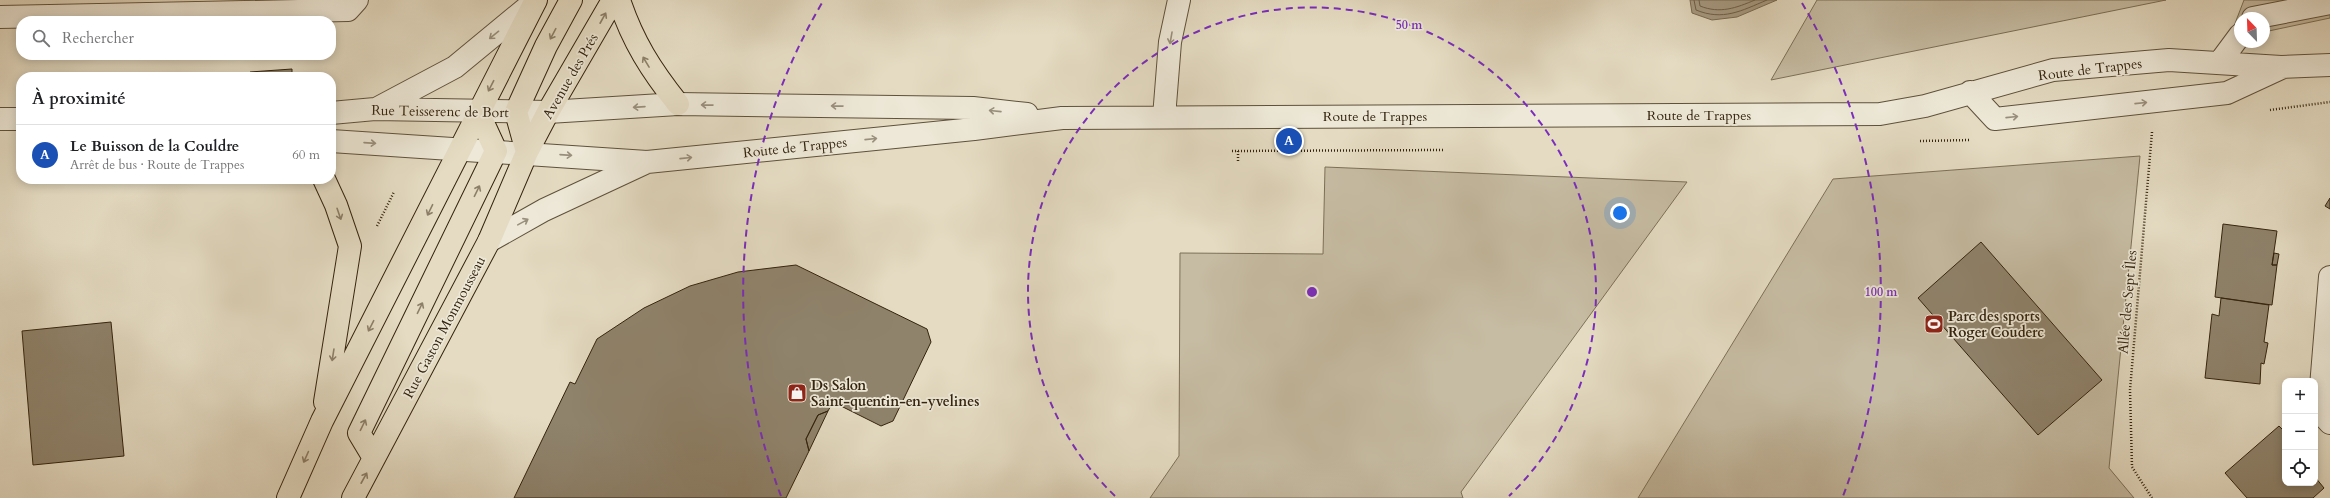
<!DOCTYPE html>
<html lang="fr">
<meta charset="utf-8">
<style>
:root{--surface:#fff;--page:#f6f6f6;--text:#202124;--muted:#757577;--line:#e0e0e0;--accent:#8f2418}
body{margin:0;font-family:Cardo,serif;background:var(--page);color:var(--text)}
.controls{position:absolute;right:12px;bottom:12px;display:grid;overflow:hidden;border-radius:8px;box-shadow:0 2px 10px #0003}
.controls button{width:36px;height:36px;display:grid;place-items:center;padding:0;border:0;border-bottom:1px solid var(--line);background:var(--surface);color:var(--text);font:20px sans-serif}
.compass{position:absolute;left:2234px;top:12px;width:36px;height:36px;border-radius:50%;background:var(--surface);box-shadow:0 2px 10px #0003;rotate:337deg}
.you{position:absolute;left:1620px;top:213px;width:14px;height:14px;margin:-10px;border:3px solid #fff;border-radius:50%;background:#1a73e8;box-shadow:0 0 0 6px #1a73e833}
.badge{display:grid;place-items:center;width:26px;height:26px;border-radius:50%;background:var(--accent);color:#fff;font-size:13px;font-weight:700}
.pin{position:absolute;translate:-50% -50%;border:2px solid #fff;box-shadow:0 1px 4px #0006}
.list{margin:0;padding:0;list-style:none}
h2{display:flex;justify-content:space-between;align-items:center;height:52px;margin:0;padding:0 16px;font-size:17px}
h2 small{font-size:13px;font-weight:400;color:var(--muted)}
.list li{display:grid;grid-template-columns:26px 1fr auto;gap:12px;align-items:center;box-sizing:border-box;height:60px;padding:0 16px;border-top:1px solid var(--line)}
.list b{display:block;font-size:15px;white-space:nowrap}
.list p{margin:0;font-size:13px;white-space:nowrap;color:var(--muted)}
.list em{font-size:13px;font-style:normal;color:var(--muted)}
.icon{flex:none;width:22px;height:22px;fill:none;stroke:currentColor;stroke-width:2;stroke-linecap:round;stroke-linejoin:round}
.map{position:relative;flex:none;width:2330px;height:498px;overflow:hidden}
.search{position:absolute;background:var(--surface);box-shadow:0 2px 10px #0003;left:16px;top:16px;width:320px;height:44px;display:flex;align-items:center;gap:10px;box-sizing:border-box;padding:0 14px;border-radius:16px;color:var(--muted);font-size:15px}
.panel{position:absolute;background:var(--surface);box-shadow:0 2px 10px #0003;left:16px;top:72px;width:320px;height:112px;border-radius:16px}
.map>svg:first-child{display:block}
.green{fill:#c6bca3;stroke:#7c7058}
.water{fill:#a89c85;stroke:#796c55}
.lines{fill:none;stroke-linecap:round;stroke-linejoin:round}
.shore{stroke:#6e604a;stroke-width:1}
.building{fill:#8f836c;stroke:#33230e}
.minor-casing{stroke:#5f513b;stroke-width:24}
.major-casing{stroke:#33230e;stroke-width:24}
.path{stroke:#33230e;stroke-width:2.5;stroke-dasharray:1 2;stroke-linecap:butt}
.minor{stroke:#ede8d7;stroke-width:22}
.major{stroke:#e4dbc2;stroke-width:22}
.oneway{stroke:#8c7f68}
.oneway2{stroke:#998f7d}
.ring{fill:none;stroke:#7b2cbf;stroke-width:2;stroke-dasharray:7 5}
.labels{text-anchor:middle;stroke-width:3.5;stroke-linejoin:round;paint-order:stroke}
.street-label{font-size:14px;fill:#33230e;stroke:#ede8d7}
.poi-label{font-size:14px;font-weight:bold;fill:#33230e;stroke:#ede8d7;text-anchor:start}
.centre{fill:#7b2cbf;stroke:#ede8d7;stroke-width:2}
.ring-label{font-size:12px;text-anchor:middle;font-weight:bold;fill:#7b2cbf;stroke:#ede8d7;stroke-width:3.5;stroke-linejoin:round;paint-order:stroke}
</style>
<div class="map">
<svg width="2330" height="498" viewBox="0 0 2330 498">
<rect width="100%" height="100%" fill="#e4dbc2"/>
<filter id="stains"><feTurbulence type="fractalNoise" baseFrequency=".005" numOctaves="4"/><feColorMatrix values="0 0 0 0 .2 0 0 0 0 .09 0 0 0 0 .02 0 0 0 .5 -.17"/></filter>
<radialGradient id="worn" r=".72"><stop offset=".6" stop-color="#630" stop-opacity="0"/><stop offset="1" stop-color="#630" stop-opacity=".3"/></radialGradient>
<path class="green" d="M1817 0H2166L1771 80Z
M2244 0H2330V18L2264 32V18H2240V37L2229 39Z
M2140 156 2109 468 2134 498H1638L1833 179Z
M1325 167 1687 182 1461 492 1463 498H1150L1179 456 1180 253 1323 254Z"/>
<path class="water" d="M1690 0H1777L1737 17 1712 20 1692 13Z"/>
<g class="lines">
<path class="shore" d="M1694 0 1696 10C1723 21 1741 11 1767 0
M1699 0 1700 6C1720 14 1736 8 1755 0"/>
</g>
<path class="building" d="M292 69V77H250V72Z
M2330 198V209L2325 206Z
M2223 224 2277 231 2272 265H2277L2272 305 2215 297Z
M1981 242 2102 380 2038 435 1918 298Z
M2274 253 2279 254 2277 265H2272Z
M796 265 927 329 931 342 893 421 881 426 833 402 828 411 818 415 806 439 809 451 786 498H514L570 382 575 384 597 339 644 308 690 286 738 272Z
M2221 298 2269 305 2264 342 2268 343 2264 364 2261 363 2260 384 2205 378 2212 314 2219 316Z
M111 322 124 456 33 465 22 331Z
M828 411 809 451 806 439 818 415Z
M2279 426 2285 432V483H2315V477L2324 488 2313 498H2247L2225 473Z"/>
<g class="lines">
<defs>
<path id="minor" d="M0 17 348 10 357 0
M2253 18 2330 3
M2220 62 2240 35
M1970 92 1995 119 2227 93 2281 68
M376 109 455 67 535 1
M331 113 375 109 548 112 678 104 973 108 1027 114
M1164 117 1170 42 1179 0
M0 119H21
M331 141 647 162 974 129 1062 118 1880 114 1925 106 2053 70 2169 60 2281 67 2330 65
M489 241 544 210 647 162
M2330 277 2319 411 2330 423"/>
<path id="major" d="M619 0C633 42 651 70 678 104
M527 152 516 112 546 46 571 0
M324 179 336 205 350 246 325 402
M374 458 359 433 496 151 478 112
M288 498 322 421 536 0
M353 498 489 241 527 152 548 112 613 0"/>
</defs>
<use href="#minor" class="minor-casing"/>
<use href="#major" class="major-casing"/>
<path class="path" d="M2270 110 2330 102
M2152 132 2130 390 2132 467 2152 498
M1920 141 1971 140
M1232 151 1445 150
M1238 151V163
M377 226 394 192"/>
<use href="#minor" class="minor"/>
<use href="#major" class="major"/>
</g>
<defs><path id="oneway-shaft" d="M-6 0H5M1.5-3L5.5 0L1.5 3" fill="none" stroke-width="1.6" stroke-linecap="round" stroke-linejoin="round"/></defs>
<g class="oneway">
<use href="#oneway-shaft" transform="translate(603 18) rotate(-61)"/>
<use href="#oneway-shaft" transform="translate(553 34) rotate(118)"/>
<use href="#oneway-shaft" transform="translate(646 62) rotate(-121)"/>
<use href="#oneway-shaft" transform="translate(491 86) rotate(117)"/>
<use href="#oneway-shaft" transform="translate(477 191) rotate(-64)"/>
<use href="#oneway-shaft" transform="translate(430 210) rotate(116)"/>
<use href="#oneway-shaft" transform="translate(339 214) rotate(71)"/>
<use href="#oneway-shaft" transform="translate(420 308) rotate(-64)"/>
<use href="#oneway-shaft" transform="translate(371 326) rotate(117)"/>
<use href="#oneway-shaft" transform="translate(333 355) rotate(99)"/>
<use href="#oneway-shaft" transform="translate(363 425) rotate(-64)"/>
<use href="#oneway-shaft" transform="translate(306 457) rotate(114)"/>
<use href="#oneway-shaft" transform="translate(364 478) rotate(-61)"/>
</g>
<g class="oneway2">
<use href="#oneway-shaft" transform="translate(494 35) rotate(141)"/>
<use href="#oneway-shaft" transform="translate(1171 38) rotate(100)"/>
<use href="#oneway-shaft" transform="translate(2141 103) rotate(-6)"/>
<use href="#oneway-shaft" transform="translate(707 105) rotate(-179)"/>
<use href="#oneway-shaft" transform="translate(837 106) rotate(-179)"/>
<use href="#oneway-shaft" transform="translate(639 107) rotate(176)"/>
<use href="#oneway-shaft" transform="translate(995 111) rotate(-174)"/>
<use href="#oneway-shaft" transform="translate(2012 117) rotate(-6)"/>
<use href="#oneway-shaft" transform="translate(871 139) rotate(-6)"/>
<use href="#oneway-shaft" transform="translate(370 143) rotate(4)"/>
<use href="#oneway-shaft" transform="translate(566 155) rotate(4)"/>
<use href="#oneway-shaft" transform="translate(686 158) rotate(-6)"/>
<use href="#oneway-shaft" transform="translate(523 222) rotate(-29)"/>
</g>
<g class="ring">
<path d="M1115 496A284 284 0 1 1 1509 496"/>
<path d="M781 496A569 569 0 0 1 822 3M1802 3A569 569 0 0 1 1843 496"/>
</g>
<defs>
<symbol id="stadium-square" viewBox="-11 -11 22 22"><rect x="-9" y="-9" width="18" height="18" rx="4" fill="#8f2418" stroke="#ede8d7"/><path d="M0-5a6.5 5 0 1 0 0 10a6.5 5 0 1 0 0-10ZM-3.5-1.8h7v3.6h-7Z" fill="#fff"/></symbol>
<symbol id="shop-square" viewBox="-11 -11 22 22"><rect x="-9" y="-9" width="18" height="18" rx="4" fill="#8f2418" stroke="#ede8d7"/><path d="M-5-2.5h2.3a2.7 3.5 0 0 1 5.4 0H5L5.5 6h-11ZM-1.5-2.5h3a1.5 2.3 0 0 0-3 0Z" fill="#fff"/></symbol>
</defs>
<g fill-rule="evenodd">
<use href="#stadium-square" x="1923" y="313" width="22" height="22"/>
<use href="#shop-square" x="786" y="382" width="22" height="22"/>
</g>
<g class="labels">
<g class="street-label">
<text transform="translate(2090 69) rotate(-7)" y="5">Route de Trappes</text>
<text transform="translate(570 76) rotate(-60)" y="5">Avenue des Prés</text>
<text transform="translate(440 111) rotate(1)" y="5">Rue Teisserenc de Bort</text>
<text x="1699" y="120">Route de Trappes</text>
<text x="1375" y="121">Route de Trappes</text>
<text transform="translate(795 147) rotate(-6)" y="5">Route de Trappes</text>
<text transform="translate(2127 302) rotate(-85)" y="5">Allée des Sept Îles</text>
<text transform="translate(444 327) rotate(-62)" y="5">Rue Gaston Monmousseau</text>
</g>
<g class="poi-label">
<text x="1948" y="321">Parc des sports<tspan x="1948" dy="16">Roger Couderc</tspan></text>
<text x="811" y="390">Ds Salon<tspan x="811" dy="16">Saint-quentin-en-yvelines</tspan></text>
</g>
</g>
<circle cx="1312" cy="292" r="6" class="centre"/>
<g class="ring-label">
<text x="1409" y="29">50 m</text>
<text x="1881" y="296">100 m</text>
</g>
<rect width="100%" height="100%" filter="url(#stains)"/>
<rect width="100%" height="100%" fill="url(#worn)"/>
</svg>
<div class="controls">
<button>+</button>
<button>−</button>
<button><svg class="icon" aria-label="locate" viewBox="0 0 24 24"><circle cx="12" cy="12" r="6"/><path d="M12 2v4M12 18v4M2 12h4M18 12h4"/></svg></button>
</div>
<svg class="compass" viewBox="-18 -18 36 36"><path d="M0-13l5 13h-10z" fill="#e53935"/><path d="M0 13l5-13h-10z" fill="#757577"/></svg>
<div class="you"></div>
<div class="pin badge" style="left:1289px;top:141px;background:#1a4fb4">A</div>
<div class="search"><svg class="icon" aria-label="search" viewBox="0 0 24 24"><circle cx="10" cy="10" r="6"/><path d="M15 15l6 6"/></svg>Rechercher</div>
<section class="panel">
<h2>À proximité<small></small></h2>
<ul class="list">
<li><span class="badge" style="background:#1a4fb4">A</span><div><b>Le Buisson de la Couldre</b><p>Arrêt de bus · Route de Trappes</p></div><em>60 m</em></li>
</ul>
</section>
</div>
